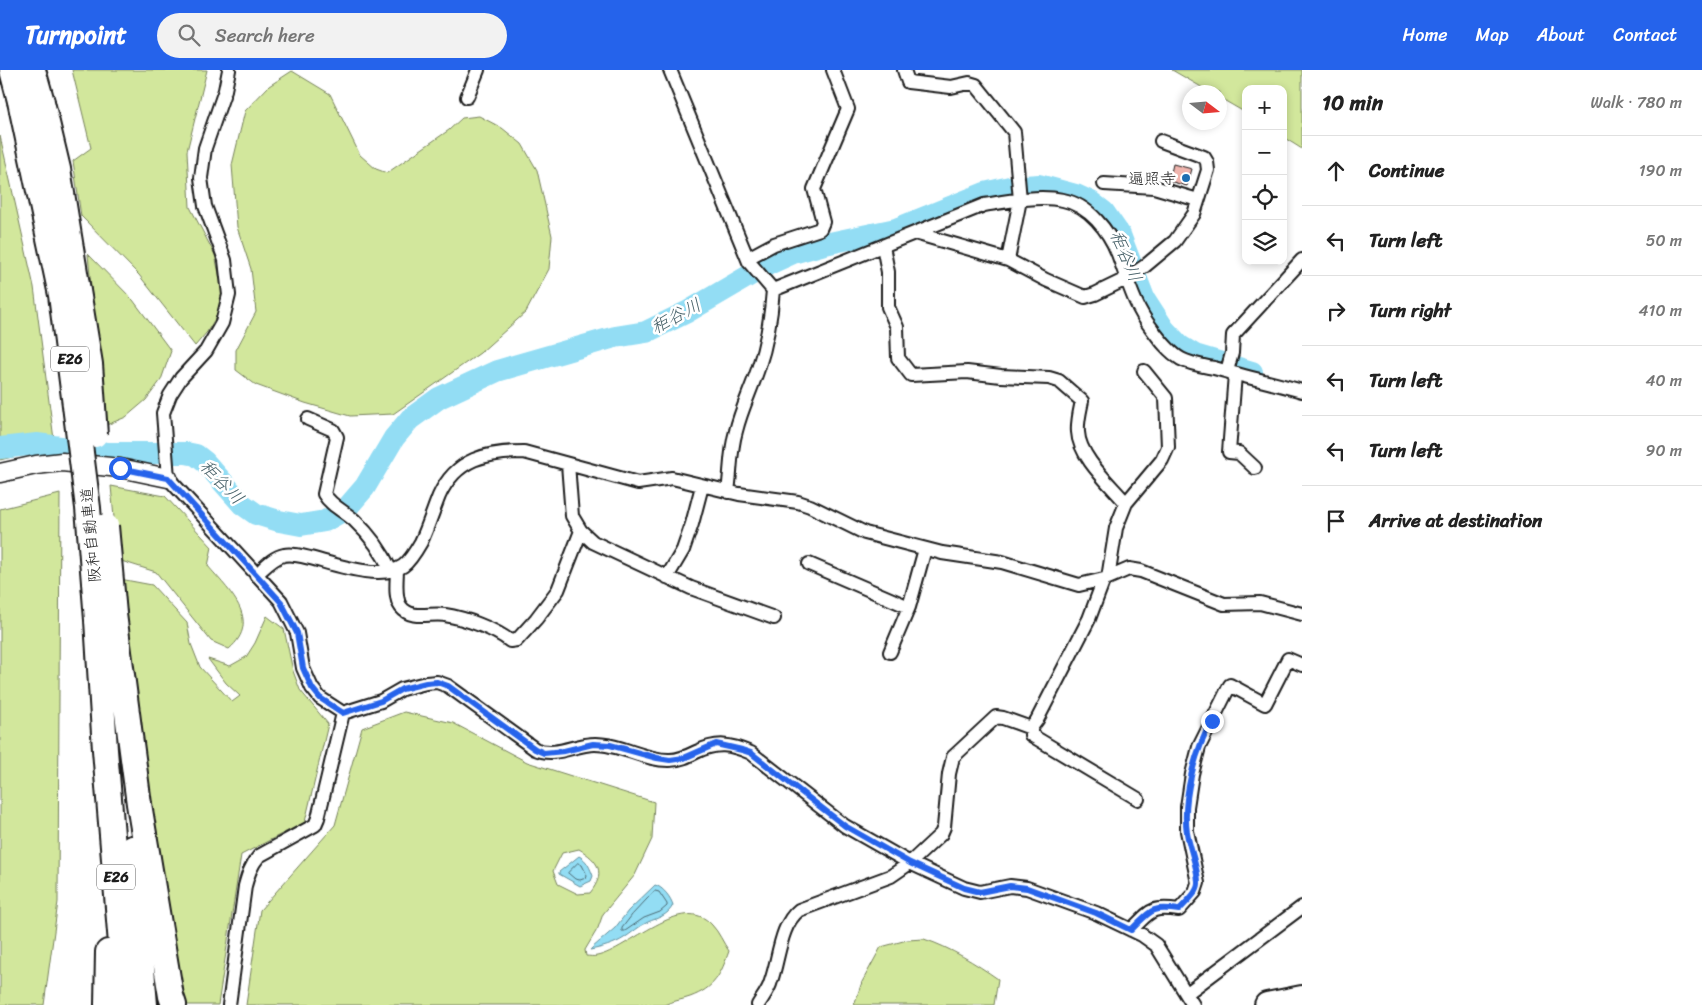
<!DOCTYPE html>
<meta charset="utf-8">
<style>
:root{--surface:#fff;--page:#f2f2f2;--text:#222;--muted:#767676;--line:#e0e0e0;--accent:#2563eb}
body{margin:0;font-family:Sriracha,"Klee One",sans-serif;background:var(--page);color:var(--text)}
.controls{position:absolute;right:15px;top:15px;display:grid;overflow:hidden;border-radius:10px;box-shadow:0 2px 8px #0003}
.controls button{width:45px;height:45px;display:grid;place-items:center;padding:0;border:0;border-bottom:1px solid var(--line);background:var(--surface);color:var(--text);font:25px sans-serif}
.compass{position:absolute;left:1182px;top:15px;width:45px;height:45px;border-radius:50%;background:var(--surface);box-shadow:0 2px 8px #0003;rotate:106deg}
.stop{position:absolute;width:15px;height:15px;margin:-11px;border:4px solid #2563eb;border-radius:50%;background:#fff}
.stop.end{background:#2563eb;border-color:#fff;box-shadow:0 1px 5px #0008}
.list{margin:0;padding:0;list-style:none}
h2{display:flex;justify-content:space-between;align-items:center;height:65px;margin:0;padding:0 20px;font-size:21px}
h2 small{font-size:16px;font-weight:400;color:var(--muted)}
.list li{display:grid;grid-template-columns:32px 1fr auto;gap:15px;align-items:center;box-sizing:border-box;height:70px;padding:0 20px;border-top:1px solid var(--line)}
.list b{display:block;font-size:19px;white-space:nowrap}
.list em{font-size:16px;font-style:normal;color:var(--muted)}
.icon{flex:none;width:28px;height:28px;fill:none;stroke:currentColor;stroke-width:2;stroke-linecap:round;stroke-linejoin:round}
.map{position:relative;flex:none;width:1302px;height:935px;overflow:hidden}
header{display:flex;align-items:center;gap:30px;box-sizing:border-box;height:70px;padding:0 25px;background:var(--accent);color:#fff}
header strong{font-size:24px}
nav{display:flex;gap:28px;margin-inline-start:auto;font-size:18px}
.search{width:350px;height:45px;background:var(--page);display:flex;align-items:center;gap:12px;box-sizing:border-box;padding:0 18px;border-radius:28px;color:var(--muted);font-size:19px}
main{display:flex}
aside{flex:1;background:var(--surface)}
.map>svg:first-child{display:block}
.green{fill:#d2e79c;stroke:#77825c;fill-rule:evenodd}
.water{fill:#93ddf4;stroke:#63909e}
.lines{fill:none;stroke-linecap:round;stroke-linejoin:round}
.shore{stroke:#4c6972;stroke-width:1}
.river{stroke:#93ddf4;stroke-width:22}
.building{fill:#f0b5ae;stroke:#1c1c1c}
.street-casing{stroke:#1c1c1c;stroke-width:16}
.secondary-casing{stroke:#1c1c1c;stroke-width:21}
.highway-casing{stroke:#1c1c1c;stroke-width:28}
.street{stroke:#fff;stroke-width:12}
.secondary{stroke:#fff;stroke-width:18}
.highway{stroke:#fff;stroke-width:24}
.highway-bridge-casing{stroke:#1c1c1c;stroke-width:28;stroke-linecap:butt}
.highway-bridge{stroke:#fff;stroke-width:24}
.route{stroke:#2563eb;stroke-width:6}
.poi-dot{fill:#1f6fb2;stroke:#fff;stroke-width:2}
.labels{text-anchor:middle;stroke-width:5;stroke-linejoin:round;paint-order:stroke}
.shield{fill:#fff;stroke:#606060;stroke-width:1}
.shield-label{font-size:15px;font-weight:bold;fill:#1c1c1c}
.poi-label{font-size:16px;fill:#1c1c1c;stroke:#fff;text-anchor:end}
.street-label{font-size:16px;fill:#1c1c1c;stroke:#fff}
.water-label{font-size:18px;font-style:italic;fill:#466068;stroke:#fff}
</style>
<header>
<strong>Turnpoint</strong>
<div class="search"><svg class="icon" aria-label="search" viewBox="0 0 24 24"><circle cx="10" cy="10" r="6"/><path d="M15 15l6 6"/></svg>Search here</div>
<nav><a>Home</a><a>Map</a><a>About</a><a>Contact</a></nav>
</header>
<main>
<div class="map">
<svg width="1302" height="935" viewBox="0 0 1302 935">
<rect width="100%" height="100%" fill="#fff"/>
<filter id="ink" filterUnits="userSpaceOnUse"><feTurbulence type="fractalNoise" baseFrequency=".02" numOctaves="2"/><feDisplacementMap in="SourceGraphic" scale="10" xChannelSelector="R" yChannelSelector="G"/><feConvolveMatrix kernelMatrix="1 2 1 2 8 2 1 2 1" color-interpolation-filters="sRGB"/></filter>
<g filter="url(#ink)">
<path class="green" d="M72 0H207L187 81 190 137 215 185 223 223 219 242 207 262 195 276 139 205 81 146 73 91 91 78Z
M1172 0H1302V79L1283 67V19H1246V43L1220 28V22H1210Z
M292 1 330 24 360 85 376 99 387 103 449 60 462 48 479 46 502 58 522 74 537 100 552 166 549 199 526 242 480 283 393 344 350 346 305 333 256 315 236 300V280L256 242 251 199 237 157 232 95 245 41 269 16Z
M0 66 34 217 55 377 0 390Z
M88 184 133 230 171 281 161 310 146 330 126 347 104 356Z
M111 416 165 426 212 477 208 496C228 520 263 550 229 579L211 571 156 502 118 490Z
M60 424 58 832 44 935H0V439Z
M120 509 152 515 187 553 191 574 200 597 232 632 240 626 226 613 208 589 230 596 246 587 255 573 267 546 284 559 293 601 300 620 328 654 305 752 241 785 218 935H185L159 789Z
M404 642 453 653 527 692 654 732 652 769 635 805 603 844 598 858 585 880 586 886C589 886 594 887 597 886 628 880 683 821 712 855 719 862 723 873 729 881 721 904 715 918 690 927 682 930 672 931 664 935H246L260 840 335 755 362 658ZM579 779C599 791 606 803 590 823L578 824 558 814 553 801 562 783Z
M924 869C951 878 975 893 998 909L994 935H854L862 912 881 877 907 870Z"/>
<path class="water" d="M579 786C587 790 590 798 593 806L591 811 580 816 559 804V802Z
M655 815C663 817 671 828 673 835 668 846 657 848 648 852 639 856 632 863 624 868 615 874 601 878 590 880L592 878 615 858 628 841Z"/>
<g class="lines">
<path class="shore" d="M578 793 582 795 587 805 586 808 580 810 575 809 568 803Z
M655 821 659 822 667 834V836L660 842 644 848 625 861H622V858L632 845Z"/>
<path class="river" d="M0 378 37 374 107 383H186L196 385 205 392 242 434 256 444 279 451 301 455 325 451 346 439 365 417 394 368 410 349 439 328 497 301 615 267 646 262 687 242 769 194 793 183 825 174 896 159 985 123 1010 117 1039 115 1076 125 1091 132 1104 142 1120 165 1144 228 1164 259 1180 276 1195 285 1252 302"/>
</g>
<path class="building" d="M1173 94 1192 99 1187 116 1169 111Z"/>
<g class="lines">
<defs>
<path id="street" d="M229 0 225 20 205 78 201 108 205 136 225 190 229 225 222 253 206 281 181 308 170 325 163 343 168 408 281 531 297 563 303 598 312 618 320 628 343 643 381 631 402 619 426 613 437 612 448 616 535 679C556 688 574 674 595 674 621 674 646 691 670 690 680 690 688 686 696 682 717 672 730 674 751 683L845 756 910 793 964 818 980 822 1010 816 1027 818 1096 843 1142 865 1156 875 1193 935
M670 0 749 192 773 220C771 248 767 273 758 299 751 320 741 340 736 361 730 381 731 401 728 422
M904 0 908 12 951 17 969 13 976 15 1014 62 1020 130 1008 190
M467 27 478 0
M1104 114 1154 117 1198 130
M915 163 1008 190 1046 210 1085 227 1095 224 1126 209 1145 196 1175 171 1194 144 1208 100 1207 92 1204 87 1161 71
M883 176 888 202V237L897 257 898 288 911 305 967 302 1001 306 1049 308 1059 311 1082 331C1080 341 1077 352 1078 362 1079 387 1110 414 1126 433
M748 188 774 174 820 159 823 152 814 119 848 39 833 0
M773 220 984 135C1009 131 1038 125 1063 130 1089 135 1109 161 1118 184 1128 211 1134 236 1152 259 1160 270 1169 282 1181 289 1190 294 1204 296 1214 298 1243 306 1273 313 1302 321
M1227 301 1232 283 1233 265 1302 190
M1235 304 1229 382 1239 383 1255 398
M308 349 333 360 337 367 324 424C331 436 344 441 354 450 370 465 382 481 391 501
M581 461 593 472 691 518 774 548
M809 494 909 537
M397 499C397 510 394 528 401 537 412 551 431 542 445 545 465 548 495 559 510 571L517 570 536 549 558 520 581 461 572 446 568 394
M256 505C264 498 273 487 284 485 292 483 302 486 310 488 334 494 381 511 403 496 410 491 417 479 421 472 428 457 433 441 439 426 456 388 487 382 524 382L638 413 672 408 739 424 798 432 810 436 865 463 942 483 1002 492 1079 515 1108 508 1129 499 1141 501 1224 534 1260 533 1302 544
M667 507 683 480 692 454 702 416
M1108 508 1116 458 1126 433 1162 390 1168 377 1166 328 1144 301
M890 582 909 537 925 479
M1031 658V665L1138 729
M1131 860C1151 841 1150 836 1179 840L1195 822 1198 813 1187 761V737L1192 704 1199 677 1230 615 1265 634 1288 589 1302 595
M1186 924 1302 837
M229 935 245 816C248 805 251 795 259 786L315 755 318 748 343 643
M758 935C762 928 769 920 771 911 779 889 780 855 799 840L891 806 910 793 941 764 944 757 949 704 953 687 996 647 1003 648 1031 658 1037 650 1089 549 1104 509"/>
<path id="secondary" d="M0 403 36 395 62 392 120 398 168 408"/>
<path id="highway" d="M12 0 20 31
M33 0 42 32
M114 544 139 734 171 926 174 935
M97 550 105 680 126 935
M132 778 145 935
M107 935 108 882
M1267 935 1302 928"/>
</defs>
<use href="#street" class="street-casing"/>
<use href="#secondary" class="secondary-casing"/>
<use href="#highway" class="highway-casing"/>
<use href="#street" class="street"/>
<use href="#secondary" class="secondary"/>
<use href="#highway" class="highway"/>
<defs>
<path id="highway-bridge" d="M20 31 61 225 88 438 97 550
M42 32 58 99 79 227 90 294 95 365
M106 456 114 544"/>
</defs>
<use href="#highway-bridge" class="highway-bridge-casing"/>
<use href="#highway-bridge" class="highway-bridge"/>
</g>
</g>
<g class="lines" filter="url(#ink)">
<path class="route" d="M120 398 168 408 281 532 297 563 303 598 312 618 320 628 343 643 381 631 402 619 426 613 437 612 448 616 535 679 544 683 564 681 593 674 610 675 657 688 670 690 684 688 716 674 742 680 751 683 845 756 910 793 964 818 980 822 1010 816 1027 818 1096 843 1131 860C1151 841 1150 836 1179 840 1186 832 1199 822 1198 812 1198 798 1189 777 1187 763 1182 729 1195 680 1212 651"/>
</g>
<circle class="poi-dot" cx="1186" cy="108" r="5"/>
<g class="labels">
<g class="shield">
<rect x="51" y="276.5" width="38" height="25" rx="4"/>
<rect x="97" y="794.5" width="38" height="25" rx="4"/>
</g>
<g class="shield-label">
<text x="70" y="294">E26</text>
<text x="116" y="812">E26</text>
</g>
<g class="poi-label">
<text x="1176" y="114">遍照寺</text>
</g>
<g class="street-label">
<text transform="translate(90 465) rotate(-95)" y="6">阪和自動車道</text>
</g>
<g class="water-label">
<text transform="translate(1126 186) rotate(67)" y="6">秬谷川</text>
<text transform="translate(676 246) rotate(-28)" y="6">秬谷川</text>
<text transform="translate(222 412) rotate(46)" y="6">秬谷川</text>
</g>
</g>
</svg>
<div class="controls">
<button>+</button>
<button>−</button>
<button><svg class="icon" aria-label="locate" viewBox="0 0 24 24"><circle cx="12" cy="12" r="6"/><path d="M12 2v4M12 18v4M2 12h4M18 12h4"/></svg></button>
<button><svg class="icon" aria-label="layers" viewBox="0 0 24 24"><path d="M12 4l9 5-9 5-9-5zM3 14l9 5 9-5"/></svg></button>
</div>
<svg class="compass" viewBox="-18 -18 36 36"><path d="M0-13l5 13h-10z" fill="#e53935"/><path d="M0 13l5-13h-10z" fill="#767676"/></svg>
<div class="stop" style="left:120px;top:398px"></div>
<div class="stop end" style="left:1212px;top:651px"></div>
</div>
<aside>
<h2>10 min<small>Walk · 780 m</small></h2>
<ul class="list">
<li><svg class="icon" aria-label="ahead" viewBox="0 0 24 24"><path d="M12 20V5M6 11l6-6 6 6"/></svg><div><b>Continue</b></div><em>190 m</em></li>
<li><svg class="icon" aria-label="left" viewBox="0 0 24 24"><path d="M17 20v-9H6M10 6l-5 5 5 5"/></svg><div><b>Turn left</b></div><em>50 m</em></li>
<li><svg class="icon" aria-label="right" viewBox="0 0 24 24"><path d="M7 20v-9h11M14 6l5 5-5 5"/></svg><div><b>Turn right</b></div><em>410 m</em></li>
<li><svg class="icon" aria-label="left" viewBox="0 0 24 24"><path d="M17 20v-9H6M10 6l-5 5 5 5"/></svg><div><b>Turn left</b></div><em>40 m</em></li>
<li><svg class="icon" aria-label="left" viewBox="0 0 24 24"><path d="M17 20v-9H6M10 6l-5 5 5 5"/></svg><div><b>Turn left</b></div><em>90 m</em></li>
<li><svg class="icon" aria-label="arrive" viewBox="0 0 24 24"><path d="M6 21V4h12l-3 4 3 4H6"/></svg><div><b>Arrive at destination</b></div></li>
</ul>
</aside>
</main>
